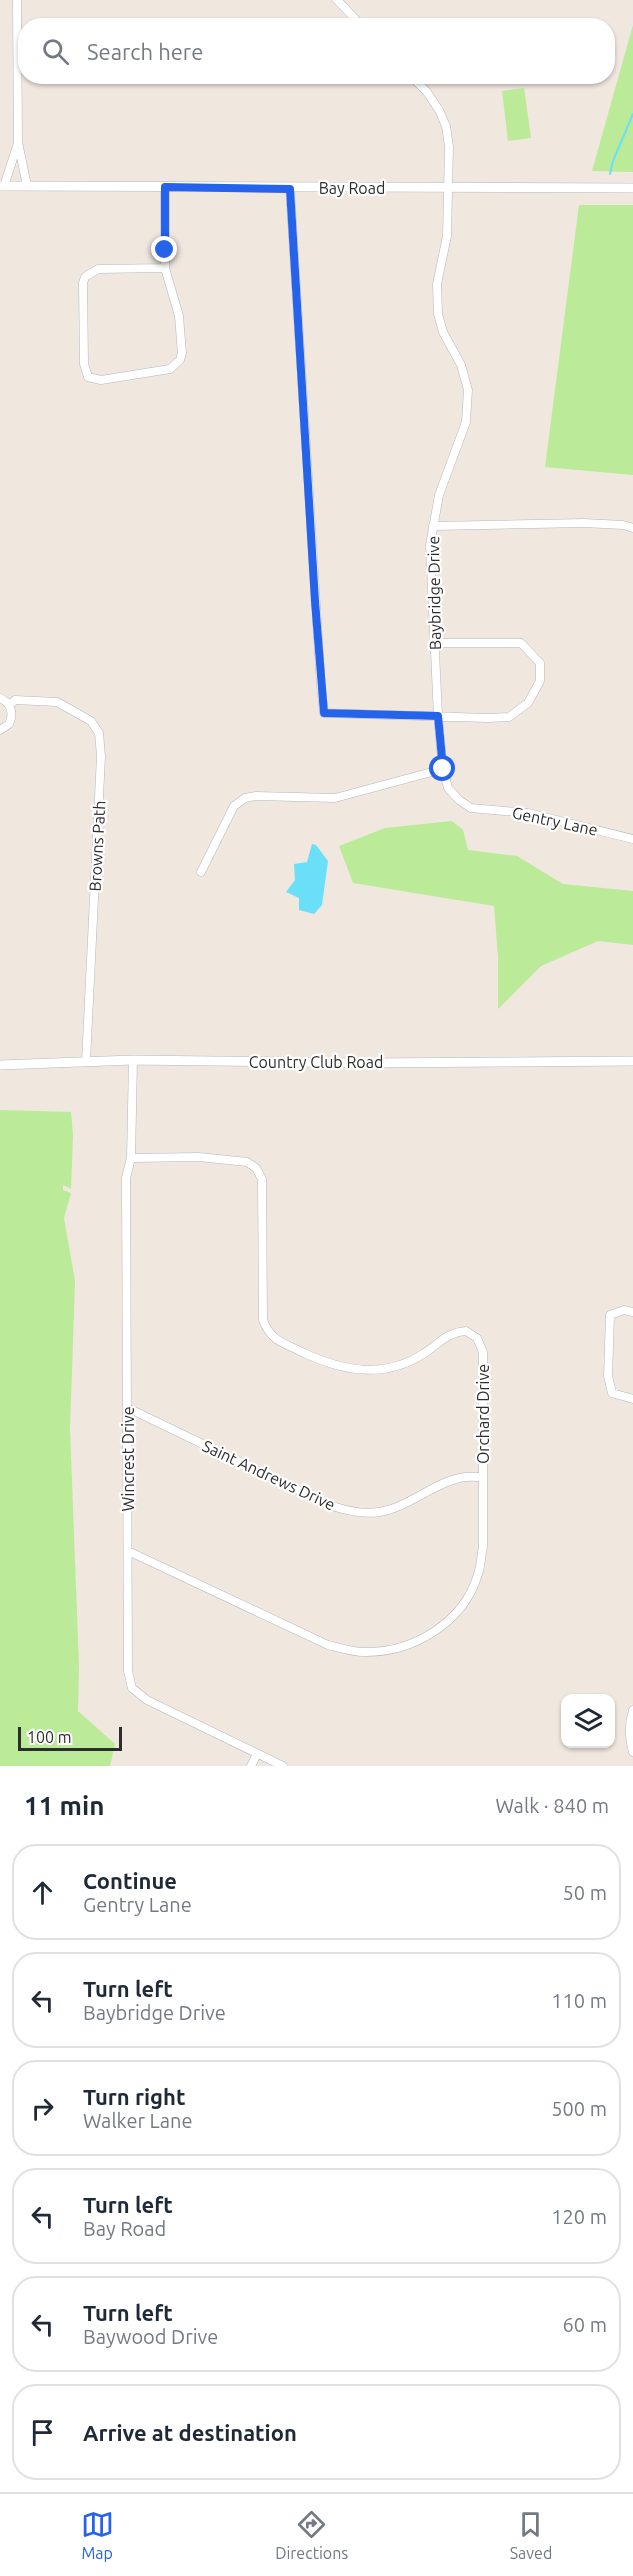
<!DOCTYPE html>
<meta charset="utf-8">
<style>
:root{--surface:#fff;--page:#f6f6f7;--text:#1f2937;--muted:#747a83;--line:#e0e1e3;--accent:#2563eb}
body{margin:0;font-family:Ubuntu,sans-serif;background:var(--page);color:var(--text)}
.controls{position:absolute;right:18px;bottom:18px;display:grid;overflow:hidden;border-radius:12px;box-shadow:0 2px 4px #0004}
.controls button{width:54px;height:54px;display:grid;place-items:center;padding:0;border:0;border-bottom:2px solid var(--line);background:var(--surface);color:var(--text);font:30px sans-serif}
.scale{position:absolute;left:18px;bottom:15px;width:104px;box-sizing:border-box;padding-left:6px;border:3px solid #2d2d2d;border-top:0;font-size:16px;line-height:21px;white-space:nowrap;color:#2d2d2d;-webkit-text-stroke:4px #fff;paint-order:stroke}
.stop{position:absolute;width:18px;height:18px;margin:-14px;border:4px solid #2563eb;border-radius:50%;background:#fff}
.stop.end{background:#2563eb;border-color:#fff;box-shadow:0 2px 6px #0008}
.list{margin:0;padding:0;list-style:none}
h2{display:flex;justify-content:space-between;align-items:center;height:78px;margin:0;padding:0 24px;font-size:26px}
h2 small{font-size:20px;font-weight:400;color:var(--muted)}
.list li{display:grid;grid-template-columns:39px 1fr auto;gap:18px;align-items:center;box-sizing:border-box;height:96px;margin:0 12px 12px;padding:0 12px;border:2px solid var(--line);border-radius:24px}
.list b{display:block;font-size:22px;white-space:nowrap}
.list p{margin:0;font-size:20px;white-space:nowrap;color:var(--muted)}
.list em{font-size:20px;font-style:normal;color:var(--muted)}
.icon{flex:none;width:33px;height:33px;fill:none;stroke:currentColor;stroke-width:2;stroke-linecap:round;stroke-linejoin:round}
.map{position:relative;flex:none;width:633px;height:1766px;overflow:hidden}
.search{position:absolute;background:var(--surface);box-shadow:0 2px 4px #0004;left:18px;right:18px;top:18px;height:66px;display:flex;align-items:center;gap:15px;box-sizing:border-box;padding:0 21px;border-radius:24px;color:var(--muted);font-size:22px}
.sheet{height:726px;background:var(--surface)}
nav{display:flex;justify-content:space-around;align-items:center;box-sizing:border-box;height:84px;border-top:2px solid var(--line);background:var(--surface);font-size:16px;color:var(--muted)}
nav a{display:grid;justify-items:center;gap:3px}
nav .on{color:var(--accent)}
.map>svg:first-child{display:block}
.green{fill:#bbea98}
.water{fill:#6bdff8}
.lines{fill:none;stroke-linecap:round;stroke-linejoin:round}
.stream{stroke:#6bdff8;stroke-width:2}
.minor-casing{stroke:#b3b7c2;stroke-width:9}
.tertiary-casing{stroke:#b3b7c2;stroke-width:10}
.minor{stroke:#fff;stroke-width:8}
.tertiary{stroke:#fff;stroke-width:9}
.route{stroke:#2563eb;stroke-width:8}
.labels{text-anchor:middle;stroke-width:4.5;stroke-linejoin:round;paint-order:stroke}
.street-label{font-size:16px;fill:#2d2d2d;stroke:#fff}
</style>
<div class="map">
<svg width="633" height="1766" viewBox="0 0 633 1766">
<rect width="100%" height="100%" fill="#f0e7df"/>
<path class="green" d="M633 25V172L592 171Z
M524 88 531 138 508 141 502 91Z
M579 205H633V475L545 467Z
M452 821 463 830 468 850 517 856 563 884 633 891V945L598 941 541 966 498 1009V957L494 906 353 883 339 846 385 828Z
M0 1110 71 1112 73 1135 71 1189 63 1185V1190L71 1193 64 1218 75 1281 70 1429 79 1666 78 1711 115 1744 110 1766H0Z"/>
<path class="water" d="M312 844 316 845 328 861 322 905 314 914 299 910V898L286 892 295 880 294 864 307 862Z"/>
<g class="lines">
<path class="stream" d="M610 174 613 161 633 114"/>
<defs>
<path id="minor" d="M17 0 18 142 27 186
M337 0 362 26
M411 76 427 92 439 110 446 126 449 147 447 236 437 284 438 314 443 332 461 365 468 390 466 422 439 495 430 545 438 716 443 769 448 788 459 800 471 808 528 813 633 839
M4 186 18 143
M165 187V268L179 316 182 353 180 360 170 369 101 380 88 377 84 364 83 283 85 277 98 269 165 268
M290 189 321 686 324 713 488 718 509 717 528 703 540 681V663L521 643H436
M433 526 584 523 623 525 633 528
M0 698C11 703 14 713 9 724L0 730
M10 705 15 700 57 702 91 721 99 733 101 756 86 1061
M201 872 234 806 245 798 256 796 335 798 443 769
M133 1060 131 1158 126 1178 128 1671 132 1688 147 1700 283 1766
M633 1312 624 1310 610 1315 608 1376 612 1393 633 1399
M128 1408 329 1505C344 1510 363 1515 379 1512 408 1508 431 1484 460 1478 467 1476 476 1477 483 1477
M128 1551 328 1645C340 1648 353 1652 364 1652 412 1653 464 1623 478 1574 481 1566 481 1556 483 1547V1352L477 1338 466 1331C445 1333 439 1344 423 1354 384 1379 343 1371 304 1353 285 1343 271 1342 263 1320L262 1179 256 1168 247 1162 199 1157 131 1158
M633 1710C629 1723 629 1739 633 1752
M251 1766 257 1754"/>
<path id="tertiary" d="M0 186 633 188
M0 1065 133 1060 366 1063 633 1061"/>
</defs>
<use href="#minor" class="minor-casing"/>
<use href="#tertiary" class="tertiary-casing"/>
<use href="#minor" class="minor"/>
<use href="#tertiary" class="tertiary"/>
</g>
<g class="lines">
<path class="route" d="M165 250V187L290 189 315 601 324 713 438 716 443 769"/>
</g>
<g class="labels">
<g class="street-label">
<text x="352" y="194">Bay Road</text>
<text transform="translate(434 593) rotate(-91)" y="6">Baybridge Drive</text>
<text transform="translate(555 821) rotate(12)" y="6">Gentry Lane</text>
<text transform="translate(97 846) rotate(-87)" y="6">Browns Path</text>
<text x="316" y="1068">Country Club Road</text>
<text transform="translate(483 1414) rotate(-90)" y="6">Orchard Drive</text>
<text transform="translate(128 1459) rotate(-90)" y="6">Wincrest Drive</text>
<text transform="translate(269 1475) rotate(25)" y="6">Saint Andrews Drive</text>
</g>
</g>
</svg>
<div class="controls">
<button><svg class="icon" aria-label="layers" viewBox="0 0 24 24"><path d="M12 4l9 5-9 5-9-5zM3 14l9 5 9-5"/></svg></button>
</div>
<div class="scale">100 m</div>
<div class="stop" style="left:443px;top:769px"></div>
<div class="stop end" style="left:165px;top:250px"></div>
<div class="search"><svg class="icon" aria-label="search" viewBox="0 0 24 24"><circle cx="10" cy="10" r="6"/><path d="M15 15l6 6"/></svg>Search here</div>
</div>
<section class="sheet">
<h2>11 min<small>Walk · 840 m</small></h2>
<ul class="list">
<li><svg class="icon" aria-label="ahead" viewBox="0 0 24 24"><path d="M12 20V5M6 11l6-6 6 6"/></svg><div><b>Continue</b><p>Gentry Lane</p></div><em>50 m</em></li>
<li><svg class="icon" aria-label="left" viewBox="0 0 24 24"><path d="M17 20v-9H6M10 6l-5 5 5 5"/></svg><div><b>Turn left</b><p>Baybridge Drive</p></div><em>110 m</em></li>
<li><svg class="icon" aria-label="right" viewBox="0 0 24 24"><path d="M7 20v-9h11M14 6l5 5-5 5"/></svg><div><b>Turn right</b><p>Walker Lane</p></div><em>500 m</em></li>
<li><svg class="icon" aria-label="left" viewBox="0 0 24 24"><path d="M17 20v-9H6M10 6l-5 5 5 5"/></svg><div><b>Turn left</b><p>Bay Road</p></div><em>120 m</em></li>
<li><svg class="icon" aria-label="left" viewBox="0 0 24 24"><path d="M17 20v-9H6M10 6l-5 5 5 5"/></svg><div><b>Turn left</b><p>Baywood Drive</p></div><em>60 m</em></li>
<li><svg class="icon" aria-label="arrive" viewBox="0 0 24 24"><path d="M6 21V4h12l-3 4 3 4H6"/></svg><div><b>Arrive at destination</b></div></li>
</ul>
</section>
<nav>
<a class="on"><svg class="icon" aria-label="map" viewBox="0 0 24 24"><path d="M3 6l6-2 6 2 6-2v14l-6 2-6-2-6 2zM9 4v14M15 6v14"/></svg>Map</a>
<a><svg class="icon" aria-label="directions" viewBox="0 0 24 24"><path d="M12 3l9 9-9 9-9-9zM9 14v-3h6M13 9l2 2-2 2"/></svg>Directions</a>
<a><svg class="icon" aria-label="saved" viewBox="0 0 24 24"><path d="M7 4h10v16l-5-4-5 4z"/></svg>Saved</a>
</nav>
